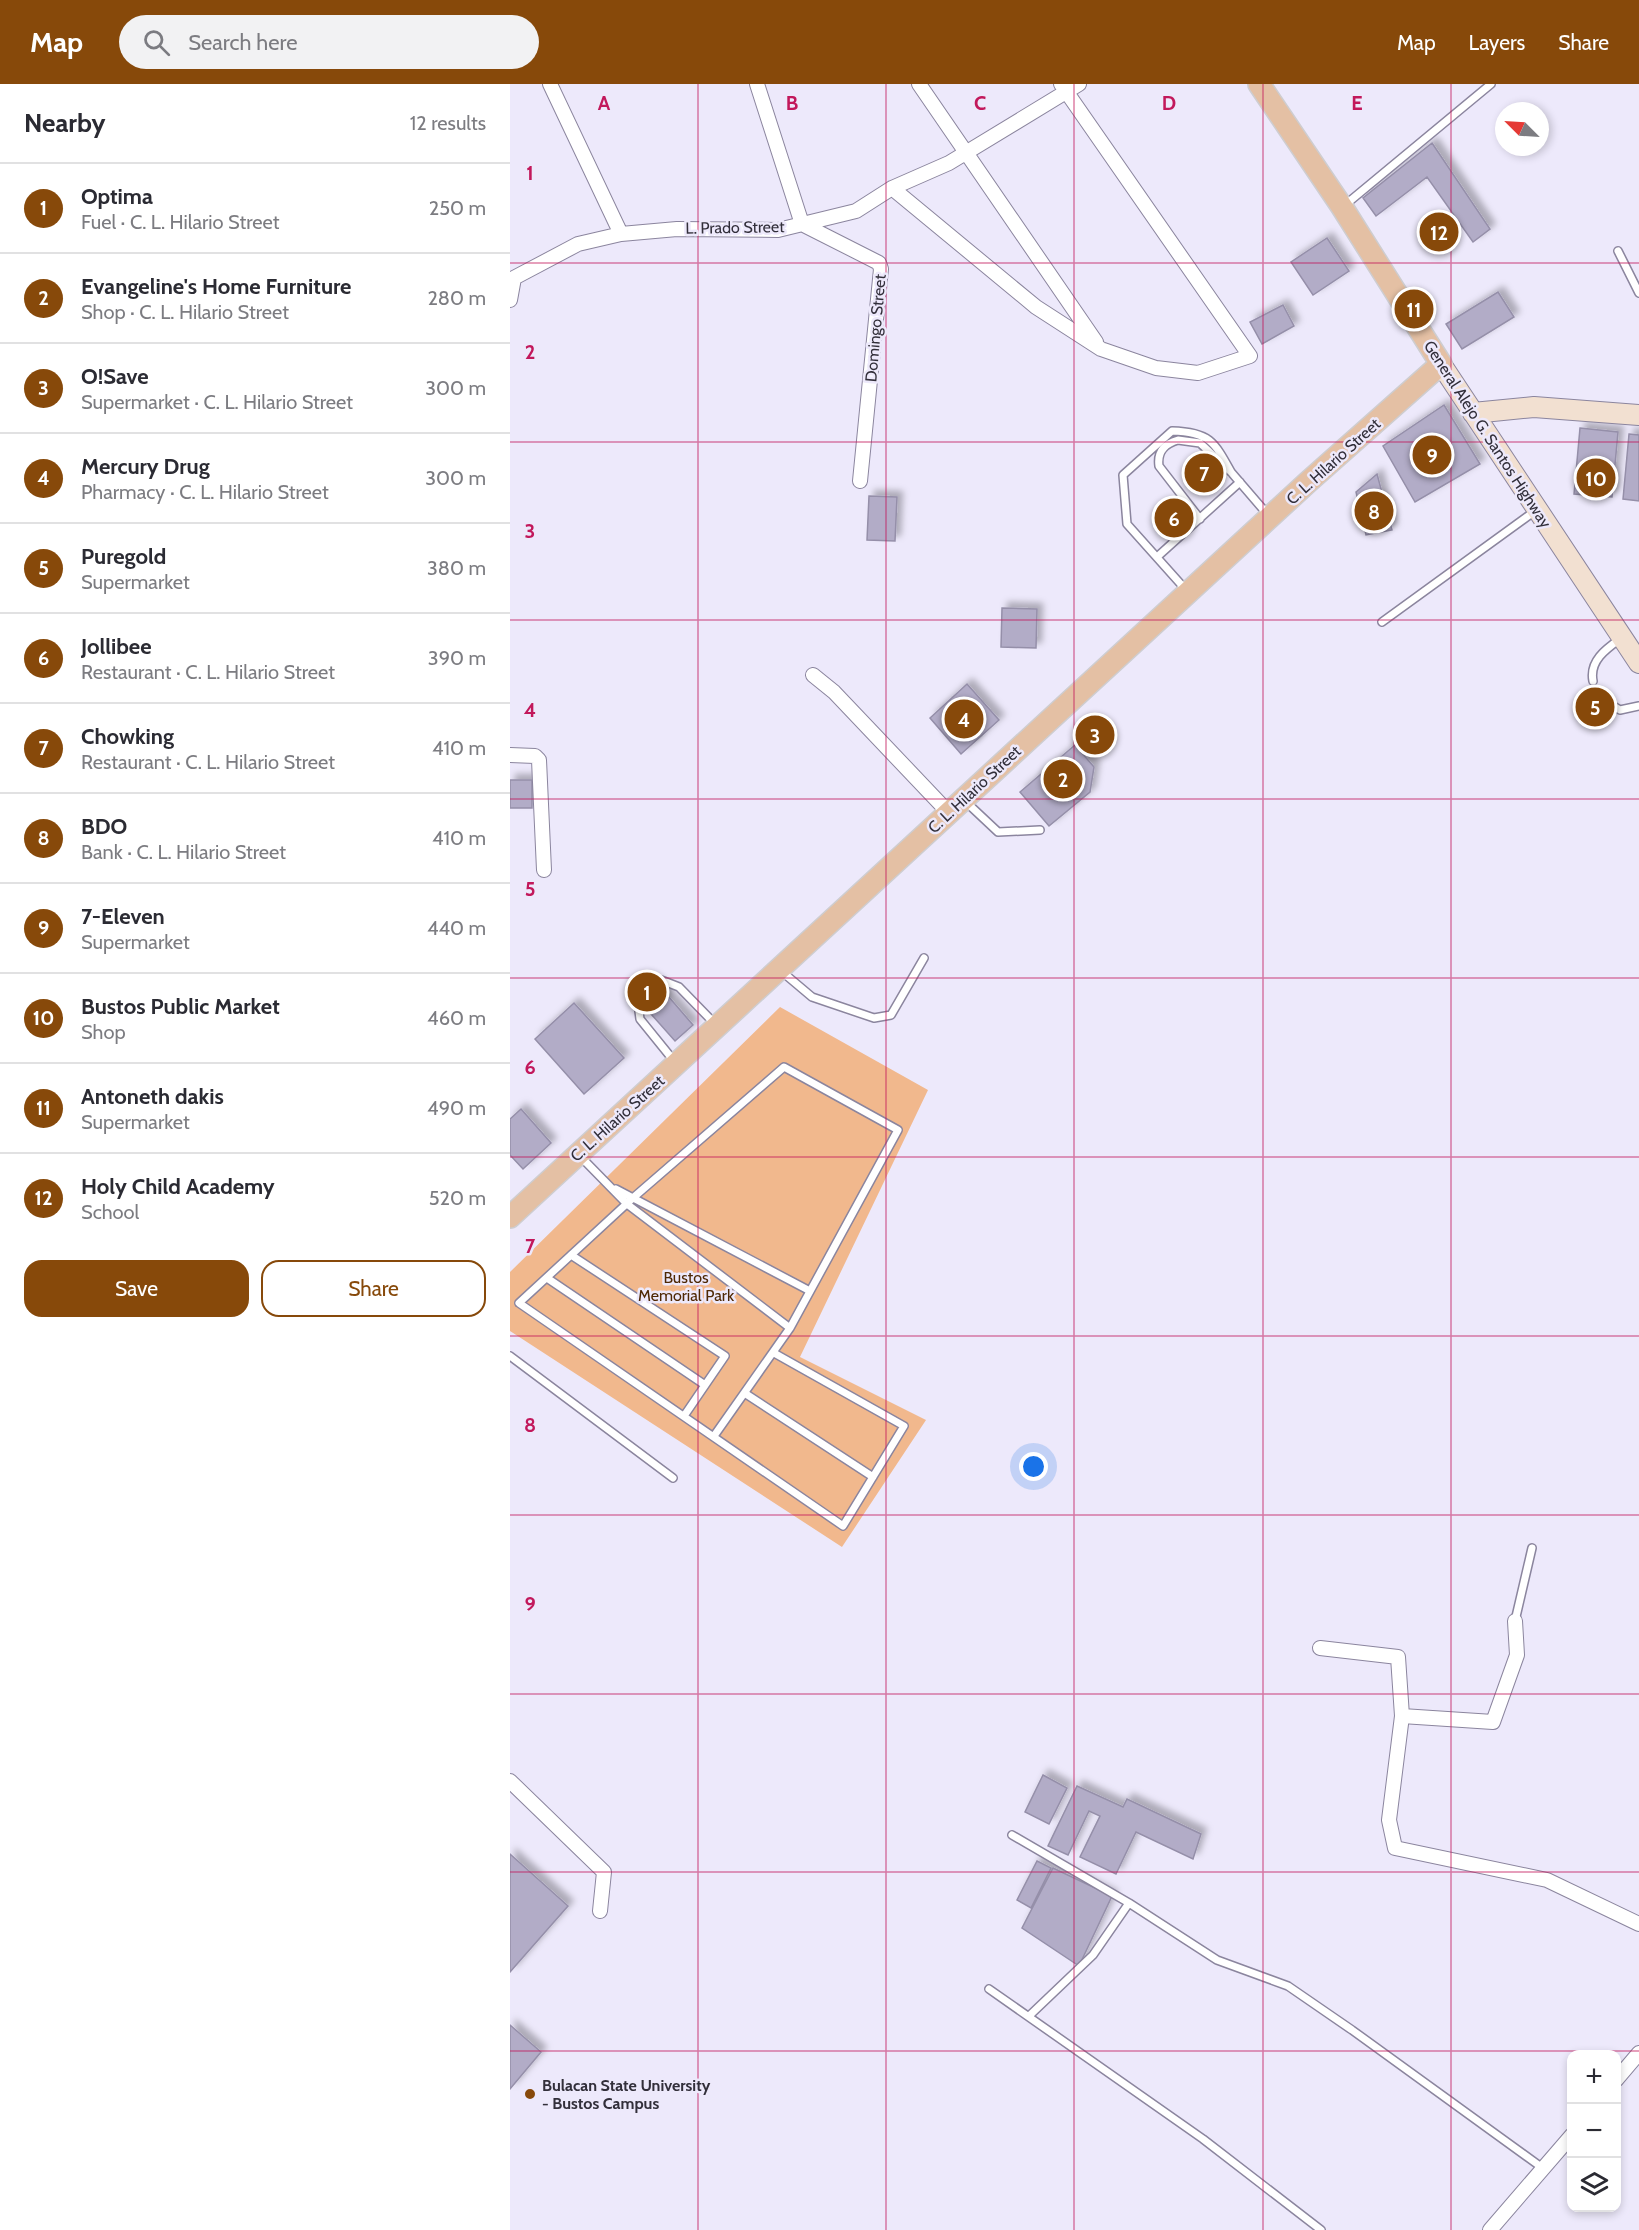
<!DOCTYPE html>
<meta charset="utf-8">
<style>
:root{--surface:#fff;--page:#f2f2f3;--text:#2b2b33;--muted:#7c7c81;--line:#e1e1e2;--accent:#87490a}
body{margin:0;font-family:Cabin,sans-serif;background:var(--page);color:var(--text)}
.controls{position:absolute;right:18px;bottom:18px;display:grid;overflow:hidden;border-radius:12px;box-shadow:0 3px 9px #0003}
.controls button{width:54px;height:54px;display:grid;place-items:center;padding:0;border:0;border-bottom:2px solid var(--line);background:var(--surface);color:var(--text);font:30px sans-serif}
.compass{position:absolute;left:985px;top:18px;width:54px;height:54px;border-radius:50%;background:var(--surface);box-shadow:0 3px 9px #0003;rotate:294deg}
.you{position:absolute;left:524px;top:1383px;width:21px;height:21px;margin:-15px;border:4px solid #fff;border-radius:50%;background:#1a73e8;box-shadow:0 0 0 9px #1a73e833}
.badge{display:grid;place-items:center;width:39px;height:39px;border-radius:50%;background:var(--accent);color:#fff;font-size:20px;font-weight:700}
.pin{position:absolute;translate:-50% -50%;border:3px solid #fff;box-shadow:0 2px 6px #0006}
.list{margin:0;padding:0;list-style:none}
h2{display:flex;justify-content:space-between;align-items:center;height:78px;margin:0;padding:0 24px;font-size:26px}
h2 small{font-size:20px;font-weight:400;color:var(--muted)}
.list li{display:grid;grid-template-columns:39px 1fr auto;gap:18px;align-items:center;box-sizing:border-box;height:90px;padding:0 24px;border-top:2px solid var(--line)}
.list b{display:block;font-size:22px;white-space:nowrap}
.list p{margin:0;font-size:20px;white-space:nowrap;color:var(--muted)}
.list em{font-size:20px;font-style:normal;color:var(--muted)}
.actions{display:flex;gap:12px;padding:18px 24px}
.actions a{flex:1;padding:14px 0;border:2px solid var(--accent);border-radius:18px;text-align:center;font-size:21px;color:var(--accent)}
.actions .main{background:var(--accent);color:#fff}
.icon{flex:none;width:33px;height:33px;fill:none;stroke:currentColor;stroke-width:2;stroke-linecap:round;stroke-linejoin:round}
.map{position:relative;flex:none;width:1129px;height:2146px;overflow:hidden}
header{display:flex;align-items:center;gap:36px;box-sizing:border-box;height:84px;padding:0 30px;background:var(--accent);color:#fff}
header strong{font-size:28px}
nav{display:flex;gap:33px;margin-inline-start:auto;font-size:21px}
.search{width:420px;height:54px;background:var(--page);display:flex;align-items:center;gap:15px;box-sizing:border-box;padding:0 21px;border-radius:33px;color:var(--muted);font-size:22px}
main{display:flex}
aside{flex:1;background:var(--surface)}
.map>svg:first-child{display:block}
.green{fill:#f1b88d}
.building{fill:#b2acc7;stroke:#958fa9;stroke-width:1.5;filter:url(#shadow)}
.lines{fill:none;stroke-linecap:round;stroke-linejoin:round}
.lane-casing{stroke:#8b859e;stroke-width:10}
.street-casing{stroke:#8b859e;stroke-width:16}
.secondary-casing{stroke:#8b859e;stroke-width:22}
.primary-casing{stroke:#cecdd0;stroke-width:24}
.lane{stroke:#fff;stroke-width:7}
.street{stroke:#fff;stroke-width:14}
.secondary{stroke:#f2e0d1;stroke-width:20}
.primary{stroke:#e4c0a4;stroke-width:21}
.grid{fill:none;stroke:#c2185b;stroke-width:1.5;stroke-opacity:0.55}
.poi-dot{fill:#87490a;stroke:#ede9fb;stroke-width:2}
.labels{text-anchor:middle;stroke-width:5;stroke-linejoin:round;paint-order:stroke}
.street-label{font-size:16px;fill:#322f3a;stroke:#ede9fb}
.park-label{font-size:16px;fill:#4e2804;stroke:#ede9fb}
.poi-label{font-size:16px;font-weight:bold;fill:#322f3a;stroke:#ede9fb;text-anchor:start}
.grid-label{font-size:20px;text-anchor:middle;font-weight:bold;fill:#c2185b;stroke:#ede9fb;stroke-width:5;stroke-linejoin:round;paint-order:stroke}
</style>
<header>
<strong>Map</strong>
<div class="search"><svg class="icon" aria-label="search" viewBox="0 0 24 24"><circle cx="10" cy="10" r="6"/><path d="M15 15l6 6"/></svg>Search here</div>
<nav><a>Map</a><a>Layers</a><a>Share</a></nav>
</header>
<main>
<aside>
<h2>Nearby<small>12 results</small></h2>
<ul class="list">
<li><span class="badge">1</span><div><b>Optima</b><p>Fuel · C. L. Hilario Street</p></div><em>250 m</em></li>
<li><span class="badge">2</span><div><b>Evangeline's Home Furniture</b><p>Shop · C. L. Hilario Street</p></div><em>280 m</em></li>
<li><span class="badge">3</span><div><b>O!Save</b><p>Supermarket · C. L. Hilario Street</p></div><em>300 m</em></li>
<li><span class="badge">4</span><div><b>Mercury Drug</b><p>Pharmacy · C. L. Hilario Street</p></div><em>300 m</em></li>
<li><span class="badge">5</span><div><b>Puregold</b><p>Supermarket</p></div><em>380 m</em></li>
<li><span class="badge">6</span><div><b>Jollibee</b><p>Restaurant · C. L. Hilario Street</p></div><em>390 m</em></li>
<li><span class="badge">7</span><div><b>Chowking</b><p>Restaurant · C. L. Hilario Street</p></div><em>410 m</em></li>
<li><span class="badge">8</span><div><b>BDO</b><p>Bank · C. L. Hilario Street</p></div><em>410 m</em></li>
<li><span class="badge">9</span><div><b>7-Eleven</b><p>Supermarket</p></div><em>440 m</em></li>
<li><span class="badge">10</span><div><b>Bustos Public Market</b><p>Shop</p></div><em>460 m</em></li>
<li><span class="badge">11</span><div><b>Antoneth dakis</b><p>Supermarket</p></div><em>490 m</em></li>
<li><span class="badge">12</span><div><b>Holy Child Academy</b><p>School</p></div><em>520 m</em></li>
</ul>
<div class="actions"><a class="main">Save</a><a>Share</a></div>
</aside>
<div class="map">
<svg width="1129" height="2146" viewBox="0 0 1129 2146">
<defs>
<filter id="shadow"><feDropShadow dx="5.5" dy="-5.5" stdDeviation="3" flood-color="#0004"/></filter>
</defs>
<rect width="100%" height="100%" fill="#ede9fb"/>
<path class="green" d="M270 923 418 1006 290 1273 416 1336 332 1463 0 1247V1188Z"/>
<path class="building" d="M922 59 980 145 963 158 917 93 866 132 853 114Z
M817 154 839 187 803 211 781 178Z
M988 208 1004 233 952 265 936 240Z
M773 221 784 242 752 260 740 238Z
M934 321 970 380 905 418 873 362Z
M1070 344 1108 348 1102 413 1064 410Z
M1119 350 1129 351V417L1113 415Z
M867 390 882 446 856 451 846 408Z
M359 412 387 413 385 457 357 456Z
M492 524 527 525 526 564 491 563Z
M457 600 489 636 451 670 420 634Z
M565 661 584 683 580 708 539 742 510 708Z
M0 696H22V724H0Z
M152 905 183 941 165 957 133 921Z
M64 919 114 974 74 1010 25 955Z
M11 1025 41 1059 13 1085 0 1071V1035Z
M533 1691 557 1704 539 1740 515 1728Z
M567 1702 613 1723 617 1715 691 1750 683 1775 626 1748 606 1790 570 1773 590 1732 579 1727 558 1771 538 1762Z
M0 1770 58 1822 0 1888Z
M527 1777 541 1784 521 1824 507 1816Z
M543 1784 602 1812 569 1882 512 1844Z
M0 1941 31 1968 0 2005Z"/>
<g class="lines">
<defs>
<path id="lane" d="M835 121 981 0
M1108 167 1129 209
M690 435 649 382C647 368 654 360 668 356L690 359 721 388 758 431
M647 473 730 398
M676 506 617 440 613 391 662 347C699 348 704 357 721 388
M872 538 1025 427
M1083 597C1079 577 1096 565 1110 555
M1095 617 1110 626 1129 622
M455 717 488 748 530 746
M270 886 302 913 364 934 381 931 414 874
M164 977 130 935 128 919 151 896 169 903 206 941
M69 1071 117 1120 280 1244
M106 1105 300 1207
M61 1171 215 1272 174 1332
M37 1194 195 1301
M0 1272 163 1394
M236 1310 363 1393
M204 1352 280 1244 388 1046 274 983 124 1113 9 1219 333 1442 394 1342 264 1269
M1005 1537 1022 1464
M502 1751 619 1819 707 1876 778 1902 842 1946 1034 2085
M479 1905 693 2055 811 2146
M519 1932 583 1871 619 1819"/>
<path id="street" d="M40 0 111 150
M247 0 292 140 369 179 371 185 350 397
M409 0 586 258
M382 104 526 223 591 265 646 284 688 289 740 272 551 0
M0 196 68 160 111 150 167 145 268 146 346 127 382 104 439 79 569 0
M0 216 4 194
M303 591 324 608 439 729
M0 671 25 672 29 676 34 786
M1005 1537 1007 1571 983 1638 892 1632 879 1736 885 1764 1037 1796 1129 1840
M810 1564 888 1573 892 1632
M0 1697 94 1788 90 1827
M1106 1996 1129 1969
M980 2146 1062 2051"/>
<path id="secondary" d="M931 280 1129 579
M963 329 1024 323 1129 331"/>
<path id="primary" d="M0 1133 798 398 931 280 832 123 749 0"/>
</defs>
<use href="#lane" class="lane-casing"/>
<use href="#street" class="street-casing"/>
<use href="#secondary" class="secondary-casing"/>
<use href="#primary" class="primary-casing"/>
<use href="#lane" class="lane"/>
<use href="#street" class="street"/>
<use href="#secondary" class="secondary"/>
<use href="#primary" class="primary"/>
</g>
<path class="grid" d="M188 0V2146M376 0V2146M564 0V2146M753 0V2146M941 0V2146M0 179H1129M0 358H1129M0 536H1129M0 715H1129M0 894H1129M0 1073H1129M0 1252H1129M0 1431H1129M0 1610H1129M0 1788H1129M0 1967H1129"/>
<circle class="poi-dot" cx="20" cy="2010" r="6"/>
<g class="labels">
<g class="street-label">
<text transform="translate(225 143) rotate(-1)" y="6">L. Prado Street</text>
<text transform="translate(365 244) rotate(-85)" y="6">Domingo Street</text>
<text transform="translate(978 350) rotate(57)" y="6">General Alejo G. Santos Highway</text>
<text transform="translate(823 377) rotate(-42)" y="6">C. L. Hilario Street</text>
<text transform="translate(464 705) rotate(-43)" y="6">C. L. Hilario Street</text>
<text transform="translate(107 1034) rotate(-42)" y="6">C. L. Hilario Street</text>
</g>
<g class="park-label">
<text x="176" y="1199">Bustos<tspan x="176" dy="18">Memorial Park</tspan></text>
</g>
<g class="poi-label">
<text x="32" y="2007">Bulacan State University<tspan x="32" dy="18">- Bustos Campus</tspan></text>
</g>
</g>
<g class="grid-label">
<text x="94" y="26">A</text>
<text x="282" y="26">B</text>
<text x="470" y="26">C</text>
<text x="659" y="26">D</text>
<text x="847" y="26">E</text>
<text x="20" y="96">1</text>
<text x="20" y="275">2</text>
<text x="20" y="454">3</text>
<text x="20" y="633">4</text>
<text x="20" y="812">5</text>
<text x="20" y="990">6</text>
<text x="20" y="1169">7</text>
<text x="20" y="1348">8</text>
<text x="20" y="1527">9</text>
</g>
</svg>
<div class="controls">
<button>+</button>
<button>−</button>
<button><svg class="icon" aria-label="layers" viewBox="0 0 24 24"><path d="M12 4l9 5-9 5-9-5zM3 14l9 5 9-5"/></svg></button>
</div>
<svg class="compass" viewBox="-18 -18 36 36"><path d="M0-13l5 13h-10z" fill="#e53935"/><path d="M0 13l5-13h-10z" fill="#7c7c81"/></svg>
<div class="you"></div>
<div class="pin badge" style="left:137px;top:908px">1</div>
<div class="pin badge" style="left:553px;top:695px">2</div>
<div class="pin badge" style="left:585px;top:651px">3</div>
<div class="pin badge" style="left:454px;top:635px">4</div>
<div class="pin badge" style="left:1085px;top:623px">5</div>
<div class="pin badge" style="left:664px;top:434px">6</div>
<div class="pin badge" style="left:694px;top:389px">7</div>
<div class="pin badge" style="left:864px;top:427px">8</div>
<div class="pin badge" style="left:922px;top:371px">9</div>
<div class="pin badge" style="left:1086px;top:394px">10</div>
<div class="pin badge" style="left:904px;top:225px">11</div>
<div class="pin badge" style="left:929px;top:148px">12</div>
</div>
</main>
